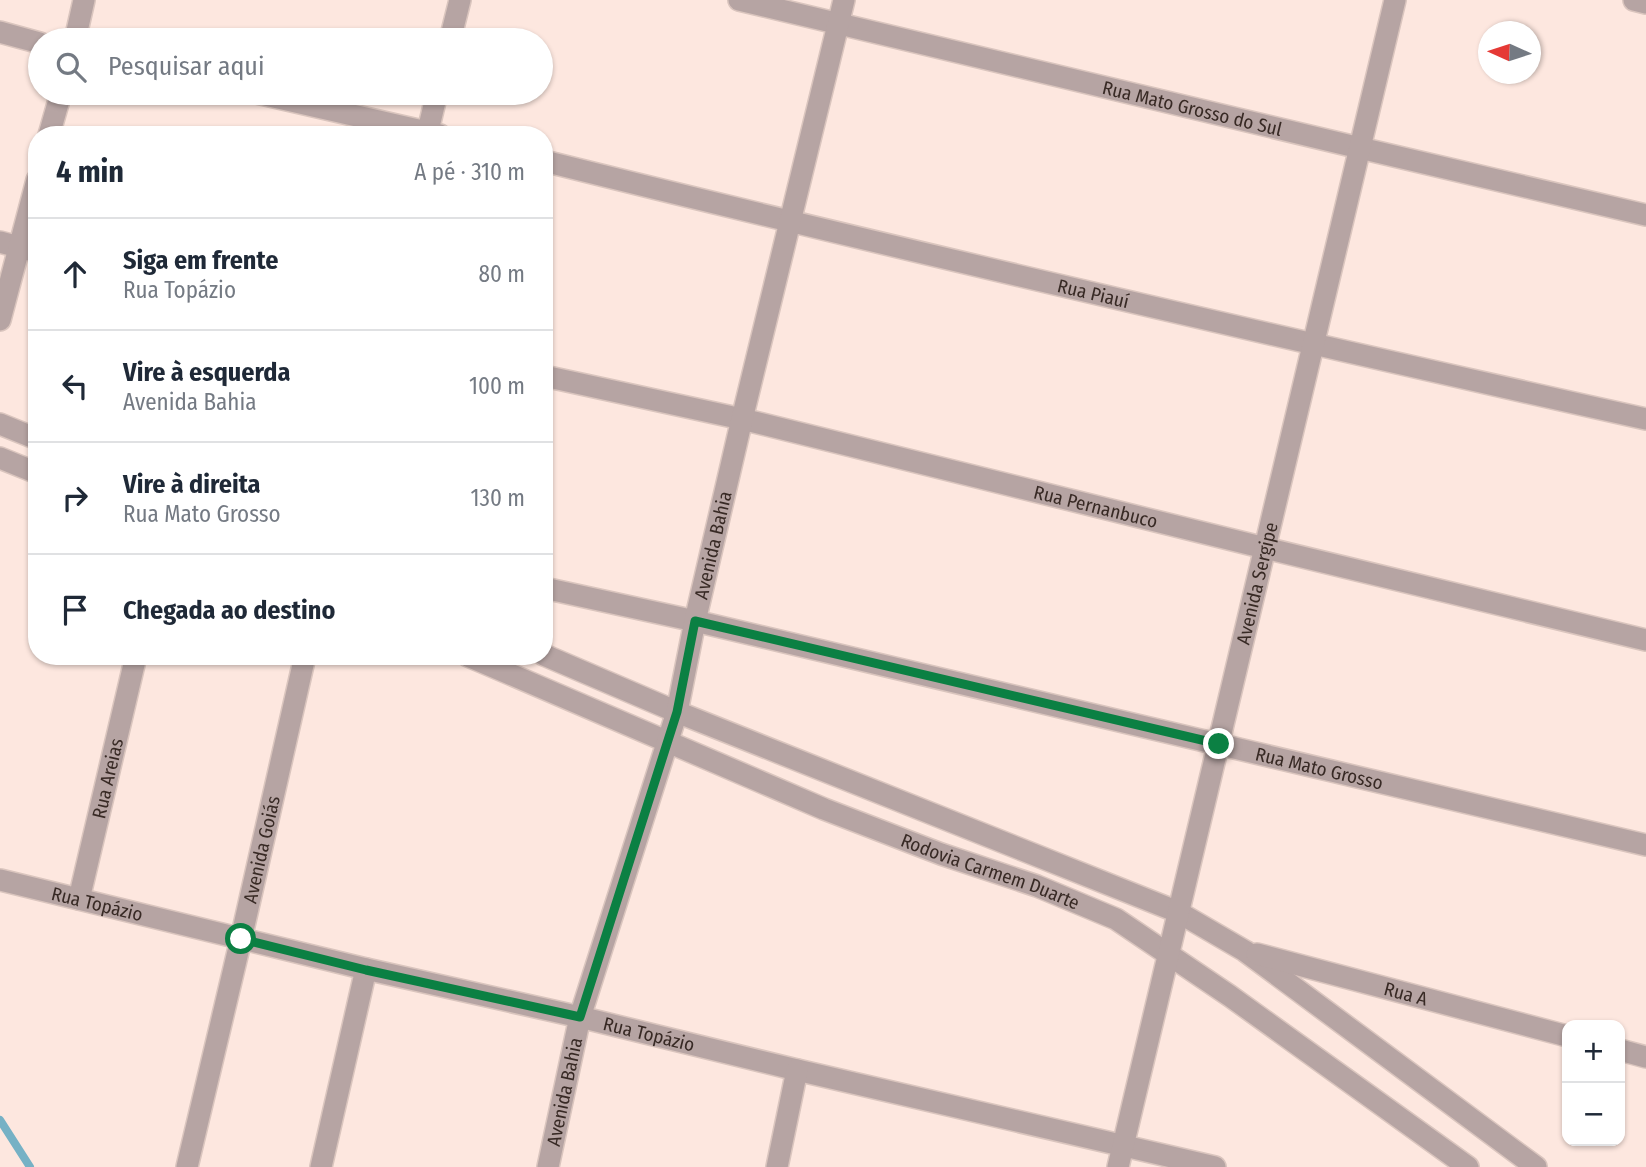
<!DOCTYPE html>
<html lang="pt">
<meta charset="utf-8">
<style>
:root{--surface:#fff;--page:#f6f6f7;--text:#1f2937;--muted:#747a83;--line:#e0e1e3}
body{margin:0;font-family:"Fira Sans Condensed",sans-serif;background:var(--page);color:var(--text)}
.controls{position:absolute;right:21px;bottom:21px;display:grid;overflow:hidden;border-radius:14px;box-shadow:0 2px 5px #0004}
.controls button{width:63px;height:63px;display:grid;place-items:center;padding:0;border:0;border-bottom:2px solid var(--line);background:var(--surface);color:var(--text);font:35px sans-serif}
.compass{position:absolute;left:1478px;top:21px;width:63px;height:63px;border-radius:50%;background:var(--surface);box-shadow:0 2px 5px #0004;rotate:273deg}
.stop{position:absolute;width:21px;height:21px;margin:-16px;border:5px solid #0b8043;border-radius:50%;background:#fff}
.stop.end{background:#0b8043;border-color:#fff;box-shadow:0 2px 7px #0008}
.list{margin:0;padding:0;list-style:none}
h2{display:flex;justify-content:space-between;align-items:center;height:91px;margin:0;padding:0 28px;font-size:30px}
h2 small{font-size:23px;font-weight:400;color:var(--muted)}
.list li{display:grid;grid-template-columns:46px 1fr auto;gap:21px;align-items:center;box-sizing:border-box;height:112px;padding:0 28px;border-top:2px solid var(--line)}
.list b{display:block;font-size:26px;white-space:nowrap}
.list p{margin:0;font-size:23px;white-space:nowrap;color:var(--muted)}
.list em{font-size:23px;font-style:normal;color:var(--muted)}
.icon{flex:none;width:38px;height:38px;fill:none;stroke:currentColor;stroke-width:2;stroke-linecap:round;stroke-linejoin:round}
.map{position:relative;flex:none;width:1646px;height:1167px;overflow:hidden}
.search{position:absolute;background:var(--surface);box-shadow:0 2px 5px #0004;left:28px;top:28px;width:525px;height:77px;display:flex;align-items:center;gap:18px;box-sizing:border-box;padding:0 24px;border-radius:38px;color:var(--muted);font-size:26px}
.panel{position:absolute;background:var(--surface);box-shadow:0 2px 5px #0004;left:28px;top:126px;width:525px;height:539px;border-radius:28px}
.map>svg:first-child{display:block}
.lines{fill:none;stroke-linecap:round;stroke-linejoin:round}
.stream{stroke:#76b1c5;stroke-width:8}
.minor-casing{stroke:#dac5be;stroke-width:24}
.minor{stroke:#b6a4a3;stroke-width:21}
.route{stroke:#0b8043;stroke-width:9}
.labels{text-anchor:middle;stroke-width:5;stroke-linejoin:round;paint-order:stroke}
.street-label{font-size:19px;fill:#382a25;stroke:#fff}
</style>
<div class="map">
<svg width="1646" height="1167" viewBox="0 0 1646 1167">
<rect width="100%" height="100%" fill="#fde7df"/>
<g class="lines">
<path class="stream" d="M0 1120 30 1167"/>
<defs>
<g id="minor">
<path id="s1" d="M739 0 1360 148 1646 215"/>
<path d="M1634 0 1646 3"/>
<path d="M0 32 40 43"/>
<path d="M75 40 84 0"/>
<path d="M450 40 460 0"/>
<path d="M256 93 440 135"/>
<path d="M49 135 61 93"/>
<path d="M427 135 437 93"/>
<path id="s2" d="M544 161C910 252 1278 337 1646 419"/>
<path d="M0 242 37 252"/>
<path d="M0 320 37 180"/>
<path id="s3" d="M544 376 742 419 1265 548 1646 640"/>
<path d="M0 424 37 439"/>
<path d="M0 458 37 473"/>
<path id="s4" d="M544 588 695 621 1646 845"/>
<path d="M544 655 677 712 1178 912 1245 951 1536 1167"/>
<path id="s5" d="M468 656 824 809 941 854 1037 886 1116 919 1230 996 1468 1167"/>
<path id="s6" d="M0 880 366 969 580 1017 797 1070 1215 1167"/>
<path id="s7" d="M79 899 136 656"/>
<path id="s8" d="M1257 954 1567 1036"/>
<path d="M1620 1050 1646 1057"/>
<path id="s9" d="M187 1167 241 939 305 656"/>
<path d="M321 1167 366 969"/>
<path id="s10" d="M548 1167 580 1017 677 712 695 621 742 419 844 0"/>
<path d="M777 1167 797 1070"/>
<path id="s11" d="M1118 1167 1395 0"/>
</g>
</defs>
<use href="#minor" class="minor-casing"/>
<use href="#minor" class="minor"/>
</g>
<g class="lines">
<path class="route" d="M241 939 366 970 580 1017 677 712 695 621 1219 744"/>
</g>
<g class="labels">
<g class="street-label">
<text dy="7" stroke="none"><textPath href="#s1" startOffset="466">Rua Mato Grosso do Sul</textPath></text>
<text dy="7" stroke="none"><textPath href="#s2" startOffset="565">Rua Piauí</textPath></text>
<text dy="7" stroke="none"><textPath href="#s3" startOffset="567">Rua Pernanbuco</textPath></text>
<text dy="7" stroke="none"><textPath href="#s10" startOffset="644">Avenida Bahia</textPath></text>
<text dy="7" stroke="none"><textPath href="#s11" startOffset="600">Avenida Sergipe</textPath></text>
<text dy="7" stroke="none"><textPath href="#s4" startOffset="796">Rua Mato Grosso</textPath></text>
<text dy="7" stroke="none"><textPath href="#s7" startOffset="124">Rua Areias</textPath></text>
<text dy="7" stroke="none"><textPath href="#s9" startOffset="326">Avenida Goiás</textPath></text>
<text dy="7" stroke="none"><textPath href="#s5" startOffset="565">Rodovia Carmem Duarte</textPath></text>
<text dy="7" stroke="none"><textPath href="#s6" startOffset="100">Rua Topázio</textPath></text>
<text dy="7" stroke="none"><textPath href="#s8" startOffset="154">Rua A</textPath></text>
<text dy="7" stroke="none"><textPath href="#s6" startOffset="667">Rua Topázio</textPath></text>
<text dy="7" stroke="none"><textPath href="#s10" startOffset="77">Avenida Bahia</textPath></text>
</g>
</g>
</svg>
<div class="controls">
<button>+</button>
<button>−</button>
</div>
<svg class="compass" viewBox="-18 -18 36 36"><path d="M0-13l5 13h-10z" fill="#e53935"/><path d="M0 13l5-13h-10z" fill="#747a83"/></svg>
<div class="stop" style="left:241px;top:939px"></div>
<div class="stop end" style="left:1219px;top:744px"></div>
<div class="search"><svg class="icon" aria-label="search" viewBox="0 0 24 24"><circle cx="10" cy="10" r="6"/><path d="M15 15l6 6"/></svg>Pesquisar aqui</div>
<section class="panel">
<h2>4 min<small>A pé · 310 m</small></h2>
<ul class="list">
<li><svg class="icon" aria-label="ahead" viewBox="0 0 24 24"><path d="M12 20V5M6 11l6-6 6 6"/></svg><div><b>Siga em frente</b><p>Rua Topázio</p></div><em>80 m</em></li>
<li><svg class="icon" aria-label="left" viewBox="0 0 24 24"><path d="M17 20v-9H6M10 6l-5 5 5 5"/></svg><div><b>Vire à esquerda</b><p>Avenida Bahia</p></div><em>100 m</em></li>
<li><svg class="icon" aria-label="right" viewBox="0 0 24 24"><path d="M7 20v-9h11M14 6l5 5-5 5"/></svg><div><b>Vire à direita</b><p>Rua Mato Grosso</p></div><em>130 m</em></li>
<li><svg class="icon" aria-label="arrive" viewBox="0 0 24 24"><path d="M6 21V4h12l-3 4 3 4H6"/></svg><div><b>Chegada ao destino</b></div></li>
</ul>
</section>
</div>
